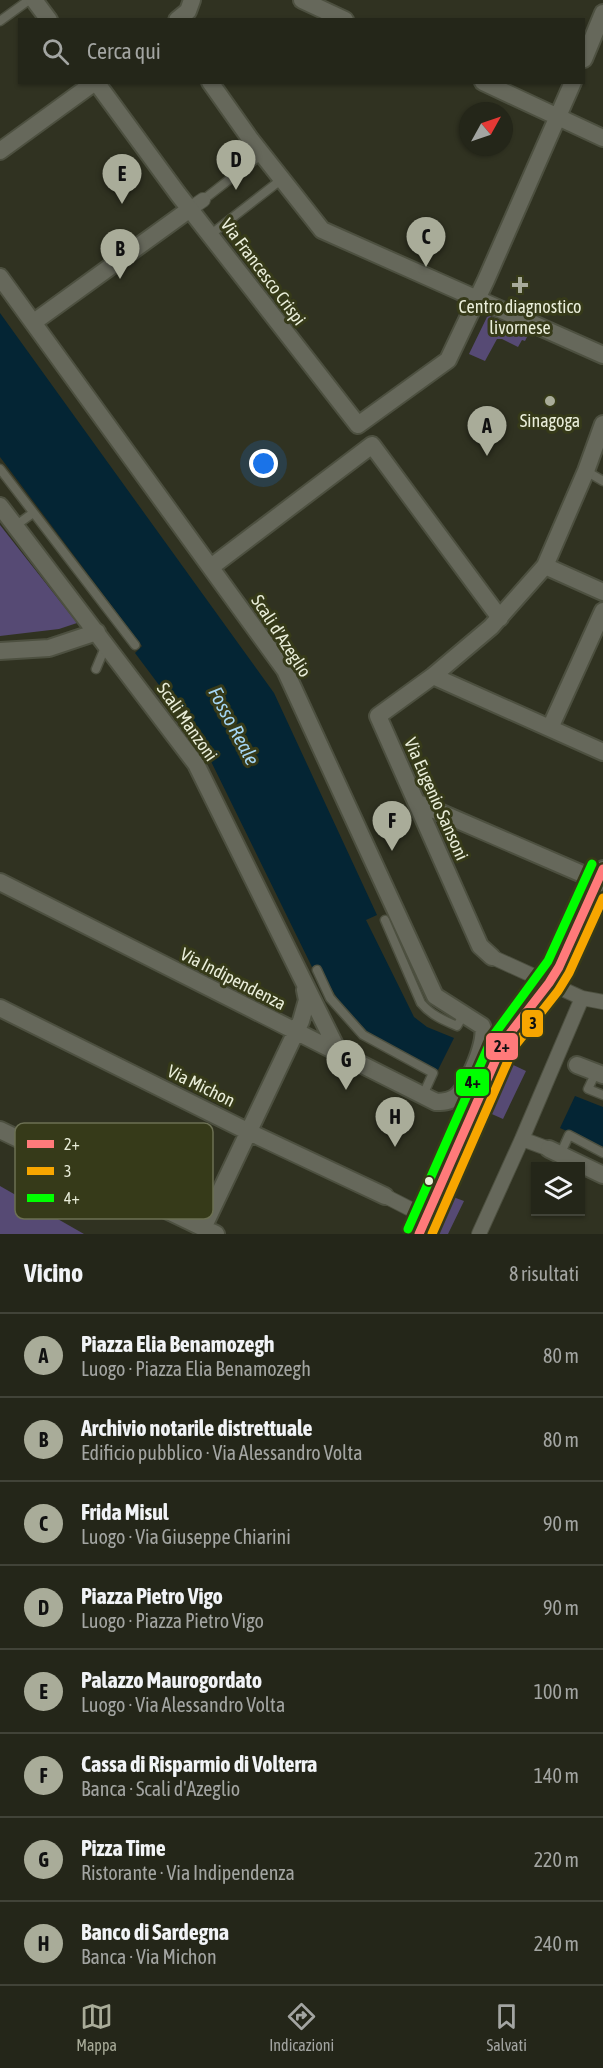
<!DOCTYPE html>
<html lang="it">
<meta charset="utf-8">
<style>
:root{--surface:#242619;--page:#303226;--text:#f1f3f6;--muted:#a3a5a2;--line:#414338;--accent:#a9ac99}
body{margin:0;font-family:"Asap Condensed",sans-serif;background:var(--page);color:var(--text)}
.controls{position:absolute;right:18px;bottom:18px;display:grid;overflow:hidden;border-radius:0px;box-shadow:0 2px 4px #0004}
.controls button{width:54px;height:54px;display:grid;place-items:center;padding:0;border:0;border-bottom:2px solid var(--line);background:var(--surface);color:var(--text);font:30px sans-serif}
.compass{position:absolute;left:459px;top:102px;width:54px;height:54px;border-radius:50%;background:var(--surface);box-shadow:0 2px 4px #0004;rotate:50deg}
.you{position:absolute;left:264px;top:464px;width:21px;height:21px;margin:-15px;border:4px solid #fff;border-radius:50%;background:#1a73e8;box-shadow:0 0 0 9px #1a73e833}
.badge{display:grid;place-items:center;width:39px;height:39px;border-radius:50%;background:var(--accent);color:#111;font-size:20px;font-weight:700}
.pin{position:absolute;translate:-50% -50px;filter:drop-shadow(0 2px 3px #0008)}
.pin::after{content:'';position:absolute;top:32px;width:21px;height:18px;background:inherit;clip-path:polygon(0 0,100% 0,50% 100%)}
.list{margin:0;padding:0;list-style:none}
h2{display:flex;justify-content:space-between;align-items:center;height:78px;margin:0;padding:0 24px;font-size:26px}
h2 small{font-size:20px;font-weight:400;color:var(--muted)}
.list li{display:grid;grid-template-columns:39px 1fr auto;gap:18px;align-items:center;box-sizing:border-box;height:84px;padding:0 24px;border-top:2px solid var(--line)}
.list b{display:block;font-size:22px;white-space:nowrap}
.list p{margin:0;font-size:20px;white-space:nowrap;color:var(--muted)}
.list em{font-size:20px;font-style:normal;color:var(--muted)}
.icon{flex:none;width:33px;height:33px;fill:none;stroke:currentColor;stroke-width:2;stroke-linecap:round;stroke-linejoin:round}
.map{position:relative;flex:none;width:603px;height:1234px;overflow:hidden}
.search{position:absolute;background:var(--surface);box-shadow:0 2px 4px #0004;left:18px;right:18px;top:18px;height:66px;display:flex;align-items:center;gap:15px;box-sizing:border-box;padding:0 21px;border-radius:0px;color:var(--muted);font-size:22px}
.sheet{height:750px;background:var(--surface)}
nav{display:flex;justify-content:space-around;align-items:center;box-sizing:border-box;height:84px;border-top:2px solid var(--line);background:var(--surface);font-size:16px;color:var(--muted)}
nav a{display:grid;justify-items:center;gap:3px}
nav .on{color:var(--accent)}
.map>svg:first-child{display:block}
.green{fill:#564a74}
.water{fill:#042534}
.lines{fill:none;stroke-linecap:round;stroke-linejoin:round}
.service-casing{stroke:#4d5040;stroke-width:11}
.pedestrian-casing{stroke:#4d5040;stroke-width:16}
.minor-casing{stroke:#4d5040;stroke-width:20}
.service{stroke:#66685b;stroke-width:8}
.pedestrian{stroke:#66685b;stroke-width:14}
.minor{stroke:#66685b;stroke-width:16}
.bus-1-casing{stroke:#363a19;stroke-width:14}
.bus-2-casing{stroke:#363a19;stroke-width:14}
.bus-3-casing{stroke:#363a19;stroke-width:14}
.bus-1{stroke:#ff7a7a;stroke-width:9}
.bus-2{stroke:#f7a600;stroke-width:9}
.bus-3{stroke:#0f0;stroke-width:9}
.poi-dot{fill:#a9ac99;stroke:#363a19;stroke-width:2}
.bus-dot{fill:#eaeeda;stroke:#363a19;stroke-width:2}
.labels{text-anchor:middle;stroke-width:6;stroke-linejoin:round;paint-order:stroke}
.street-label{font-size:18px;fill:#eaeeda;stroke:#363a19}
.poi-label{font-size:18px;fill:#eaeeda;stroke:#363a19}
.water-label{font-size:20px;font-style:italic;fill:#a4d5f3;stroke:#363a19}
.key{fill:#363a19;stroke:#6c7053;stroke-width:1.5}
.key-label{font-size:16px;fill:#eaeeda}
.line-badge{stroke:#363a19;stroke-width:2}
.pale-badge-label{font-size:16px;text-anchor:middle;font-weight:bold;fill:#111}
</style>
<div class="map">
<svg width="603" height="1234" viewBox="0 0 603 1234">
<rect width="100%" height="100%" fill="#303221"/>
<path class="green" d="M490 316 528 335 525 341 522 340 518 347 502 339H497L485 361 469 354 487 317Z
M0 525 77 623 59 629 0 636Z
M507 1062 526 1071 503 1119 485 1111Z
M0 1186 84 1234H0Z
M453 1197 464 1201 448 1234H439L441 1228 439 1226Z"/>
<path class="water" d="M0 313 274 693 377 915 366 920 414 1017 427 1027 454 1038 438 1070C415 1058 379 1044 361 1027 342 1010 331 988 319 966L312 967 201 741 135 653 142 646 0 457Z
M575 1096 603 1107V1147L560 1128Z"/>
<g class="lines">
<defs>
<path id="service" d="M0 21 29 0
M203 200 262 154
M210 235 282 179
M0 469 135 645
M586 471 603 481
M15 526 33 513
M96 669 106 645
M385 920 421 1003C431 1015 443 1020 457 1026L464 1014
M317 970 330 998 363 1035 433 1073 423 1095
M596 1072 588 1089 603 1095
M560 1155 569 1135 603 1153"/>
<path id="pedestrian" d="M190 209 203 200
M492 957 582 998
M522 1139 549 1149
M385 1196 426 1217
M479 1234 522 1139 582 998 603 1002"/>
<path id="minor" d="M34 0 49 20
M302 0 345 20
M177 20 188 11 192 0
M584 59 603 13
M96 82 178 194 358 425 448 360 486 280 573 82
M210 82 251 140 322 230 603 355
M483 82 603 138
M0 151 95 82
M0 277 285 670 435 996 482 1026C489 1038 468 1085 458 1095 452 1101 445 1102 436 1102L0 882
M34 322 190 209
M0 506 196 764 339 1053
M545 566 603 592
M211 567 372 445 500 618
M0 651 49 648 97 632
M433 676 603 752
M550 728 603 611
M416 802 580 873
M492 957 480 946 378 716 433 676 491 627 545 566 586 471 603 424
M0 1008 247 1131 385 1196
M577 1065 603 1075
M0 1130 216 1234
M549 1149 603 1175
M203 1228 301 1021 307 1000 305 990
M419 1234 456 1147 504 1041 524 1013 549 983 559 967 603 869"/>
</defs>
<use href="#service" class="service-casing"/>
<use href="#pedestrian" class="pedestrian-casing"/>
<use href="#minor" class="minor-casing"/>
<use href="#service" class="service"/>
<use href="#pedestrian" class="pedestrian"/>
<use href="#minor" class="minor"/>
<defs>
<path id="bus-1" d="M419 1234 504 1041 549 983 559 967 603 869"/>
<path id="bus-2" d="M432 1234 514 1047 558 991 569 973 603 898"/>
<path id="bus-3" d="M408 1229 493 1036 548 961 592 864"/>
</defs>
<use href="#bus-1" class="bus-1-casing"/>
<use href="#bus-2" class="bus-2-casing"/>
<use href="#bus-3" class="bus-3-casing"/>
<use href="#bus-1" class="bus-1"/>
<use href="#bus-2" class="bus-2"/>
<use href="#bus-3" class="bus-3"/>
</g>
<g class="poi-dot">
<path d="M517 276h6v6h6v6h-6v6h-6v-6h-6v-6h6z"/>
<circle cx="550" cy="401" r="6"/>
</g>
<circle class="bus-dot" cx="429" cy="1181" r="5"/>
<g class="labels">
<g class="street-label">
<text transform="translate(263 272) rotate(53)" y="6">Via Francesco Crispi</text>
<text transform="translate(281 636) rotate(57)" y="6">Scali d'Azeglio</text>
<text transform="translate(187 722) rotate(55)" y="6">Scali Manzoni</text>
<text transform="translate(436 799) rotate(66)" y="6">Via Eugenio Sansoni</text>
<text transform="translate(233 979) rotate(27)" y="6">Via Indipendenza</text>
<text transform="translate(201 1086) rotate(26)" y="6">Via Michon</text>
</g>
<g class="poi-label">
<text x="520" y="313">Centro diagnostico<tspan x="520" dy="21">livornese</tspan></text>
<text x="550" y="427">Sinagoga</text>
</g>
<g class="water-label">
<text transform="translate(234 726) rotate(62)" y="7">Fosso Reale</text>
</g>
</g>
<rect x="15" y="1123" width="198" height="96" rx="9" class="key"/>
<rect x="27" y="1140" width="27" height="8" fill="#ff7a7a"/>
<rect x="27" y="1167" width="27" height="8" fill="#f7a600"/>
<rect x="27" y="1194" width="27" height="8" fill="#0f0"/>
<g class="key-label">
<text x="64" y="1150">2+</text>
<text x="64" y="1177">3</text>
<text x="64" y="1204">4+</text>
</g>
<g class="line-badge">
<rect x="521" y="1009" width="23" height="29" rx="6" fill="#f7a600"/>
<rect x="485" y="1032" width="34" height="29" rx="6" fill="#ff7a7a"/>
<rect x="455" y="1068" width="35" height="29" rx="6" fill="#0f0"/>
</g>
<g class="pale-badge-label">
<text x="533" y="1029">3</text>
<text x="502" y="1052">2+</text>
<text x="473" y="1088">4+</text>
</g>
</svg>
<div class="controls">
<button><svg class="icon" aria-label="layers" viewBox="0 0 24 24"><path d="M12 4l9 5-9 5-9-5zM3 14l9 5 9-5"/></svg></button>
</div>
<svg class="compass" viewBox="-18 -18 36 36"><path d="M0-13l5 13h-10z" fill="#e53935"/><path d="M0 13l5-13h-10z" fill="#a3a5a2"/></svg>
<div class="you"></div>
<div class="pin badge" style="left:487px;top:456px">A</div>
<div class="pin badge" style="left:120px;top:279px">B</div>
<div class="pin badge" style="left:426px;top:267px">C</div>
<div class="pin badge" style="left:236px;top:190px">D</div>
<div class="pin badge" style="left:122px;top:204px">E</div>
<div class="pin badge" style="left:392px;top:851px">F</div>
<div class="pin badge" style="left:346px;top:1090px">G</div>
<div class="pin badge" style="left:395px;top:1147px">H</div>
<div class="search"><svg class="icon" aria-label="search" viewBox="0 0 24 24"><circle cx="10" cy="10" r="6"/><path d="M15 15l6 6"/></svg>Cerca qui</div>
</div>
<section class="sheet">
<h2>Vicino<small>8 risultati</small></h2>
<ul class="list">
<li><span class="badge">A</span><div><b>Piazza Elia Benamozegh</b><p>Luogo · Piazza Elia Benamozegh</p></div><em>80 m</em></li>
<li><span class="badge">B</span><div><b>Archivio notarile distrettuale</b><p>Edificio pubblico · Via Alessandro Volta</p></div><em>80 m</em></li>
<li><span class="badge">C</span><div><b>Frida Misul</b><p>Luogo · Via Giuseppe Chiarini</p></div><em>90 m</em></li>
<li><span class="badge">D</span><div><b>Piazza Pietro Vigo</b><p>Luogo · Piazza Pietro Vigo</p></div><em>90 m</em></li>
<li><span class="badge">E</span><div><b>Palazzo Maurogordato</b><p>Luogo · Via Alessandro Volta</p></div><em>100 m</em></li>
<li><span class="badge">F</span><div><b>Cassa di Risparmio di Volterra</b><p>Banca · Scali d'Azeglio</p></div><em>140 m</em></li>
<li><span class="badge">G</span><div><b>Pizza Time</b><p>Ristorante · Via Indipendenza</p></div><em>220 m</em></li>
<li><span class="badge">H</span><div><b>Banco di Sardegna</b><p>Banca · Via Michon</p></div><em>240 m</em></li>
</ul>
</section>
<nav>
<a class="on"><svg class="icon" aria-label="map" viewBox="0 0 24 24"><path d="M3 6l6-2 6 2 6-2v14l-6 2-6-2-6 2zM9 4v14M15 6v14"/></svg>Mappa</a>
<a><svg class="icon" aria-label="directions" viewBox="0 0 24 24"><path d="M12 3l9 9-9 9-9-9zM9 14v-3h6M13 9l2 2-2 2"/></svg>Indicazioni</a>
<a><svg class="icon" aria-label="saved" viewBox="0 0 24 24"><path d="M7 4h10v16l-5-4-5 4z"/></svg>Salvati</a>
</nav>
